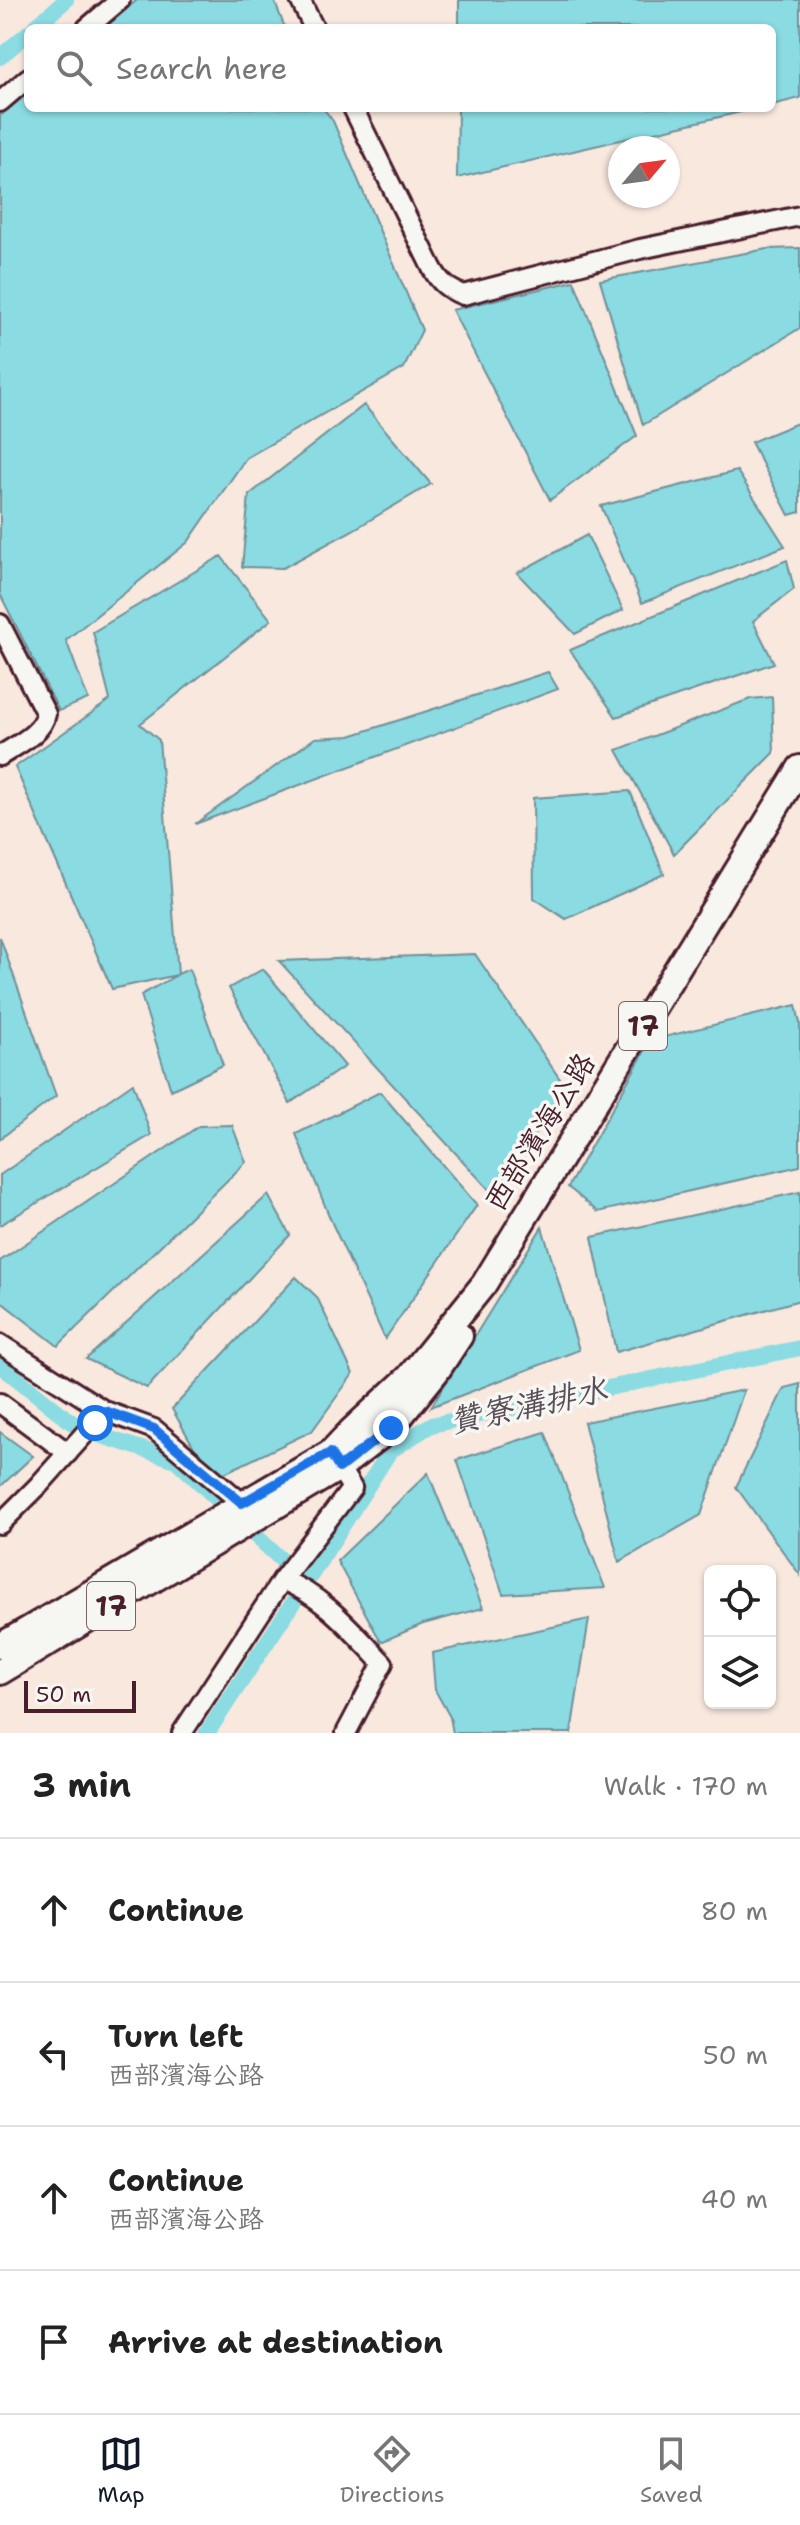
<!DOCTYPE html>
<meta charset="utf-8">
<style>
:root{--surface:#fff;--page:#f6f6f6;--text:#222;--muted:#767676;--line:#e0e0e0;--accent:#111827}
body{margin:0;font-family:"Shantell Sans","LXGW WenKai TC",sans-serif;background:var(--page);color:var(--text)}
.controls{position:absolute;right:24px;bottom:24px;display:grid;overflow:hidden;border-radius:12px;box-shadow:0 2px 6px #0004}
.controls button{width:72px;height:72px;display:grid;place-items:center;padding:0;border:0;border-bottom:2px solid var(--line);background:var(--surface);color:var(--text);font:40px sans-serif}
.compass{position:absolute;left:608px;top:136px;width:72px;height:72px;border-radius:50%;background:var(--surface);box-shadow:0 2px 6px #0004;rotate:61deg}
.scale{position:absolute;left:24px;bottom:20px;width:112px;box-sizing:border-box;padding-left:8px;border:4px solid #4a1f2b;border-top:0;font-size:22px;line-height:28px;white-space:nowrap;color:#4a1f2b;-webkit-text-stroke:6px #f6f6f2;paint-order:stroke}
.stop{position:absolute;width:24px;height:24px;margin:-18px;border:6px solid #1a73e8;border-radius:50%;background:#fff}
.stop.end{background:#1a73e8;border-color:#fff;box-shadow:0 2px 8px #0008}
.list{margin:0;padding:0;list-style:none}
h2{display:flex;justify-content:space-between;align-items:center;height:104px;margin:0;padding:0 32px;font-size:34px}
h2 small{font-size:26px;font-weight:400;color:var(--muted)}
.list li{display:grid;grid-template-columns:52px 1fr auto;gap:24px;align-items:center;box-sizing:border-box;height:144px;padding:0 32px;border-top:2px solid var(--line)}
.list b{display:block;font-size:30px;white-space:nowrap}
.list p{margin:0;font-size:26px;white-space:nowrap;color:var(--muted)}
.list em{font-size:26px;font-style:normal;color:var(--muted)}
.icon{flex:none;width:44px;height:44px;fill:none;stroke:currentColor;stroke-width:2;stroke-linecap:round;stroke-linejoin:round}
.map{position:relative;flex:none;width:800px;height:1733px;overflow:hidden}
.search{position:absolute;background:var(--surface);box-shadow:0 2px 6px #0004;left:24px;right:24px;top:24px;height:88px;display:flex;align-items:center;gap:20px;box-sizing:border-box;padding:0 28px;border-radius:12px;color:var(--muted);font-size:30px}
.sheet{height:680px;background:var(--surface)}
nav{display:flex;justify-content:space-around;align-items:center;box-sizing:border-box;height:112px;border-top:2px solid var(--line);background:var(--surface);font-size:22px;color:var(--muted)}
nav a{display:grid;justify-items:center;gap:4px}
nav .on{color:var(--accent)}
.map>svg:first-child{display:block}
.water{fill:#8adbe2;stroke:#709099;stroke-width:2}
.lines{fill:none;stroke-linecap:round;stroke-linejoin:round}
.canal{stroke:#8adbe2;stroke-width:16}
.minor-casing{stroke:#4a1f2b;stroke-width:24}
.major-casing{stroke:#4a1f2b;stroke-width:30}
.minor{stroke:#f6f6f2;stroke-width:18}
.major{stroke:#f6f6f2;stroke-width:24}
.route{stroke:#1a73e8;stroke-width:10}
.labels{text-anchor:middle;stroke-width:7;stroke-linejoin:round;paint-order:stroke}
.shield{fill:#f6f6f2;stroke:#7e6067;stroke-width:2}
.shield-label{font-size:28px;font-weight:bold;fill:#4a1f2b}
.street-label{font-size:30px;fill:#4a1f2b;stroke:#f6f6f2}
.water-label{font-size:32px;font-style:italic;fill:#5a4e59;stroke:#f6f6f2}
</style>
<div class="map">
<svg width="800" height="1733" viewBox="0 0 800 1733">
<rect width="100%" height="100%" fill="#f8e8de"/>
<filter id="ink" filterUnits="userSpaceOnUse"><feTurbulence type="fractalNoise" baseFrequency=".0125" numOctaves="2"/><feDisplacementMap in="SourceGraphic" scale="16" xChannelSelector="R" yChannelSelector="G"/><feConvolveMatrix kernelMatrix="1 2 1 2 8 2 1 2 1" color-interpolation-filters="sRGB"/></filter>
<g filter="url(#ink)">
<path class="water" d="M137 0H274L285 28H104Z
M459 0H800V98L772 105V28H459Z
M28 93V108H323L333 121 422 330 404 368 246 458 188 542 66 640 88 699 59 711 0 594V116Z
M458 108H758L457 178Z
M800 248V328L643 425 600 280 767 249Z
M574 281 637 436 550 500 452 310Z
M364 405 431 484 353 530 283 568 242 567 249 495Z
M800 422V512L789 515 751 442Z
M737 471 785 546 642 603 601 506Z
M587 535 623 610 575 634 517 573Z
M221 556 271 620 140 724 159 740 178 974 189 969 223 1065 171 1090 141 995 177 975 112 989 15 767 110 700 93 632Z
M787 560 794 589 753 621 774 663 616 717 570 650Z
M548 672 558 689 195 824 315 738 350 736Z
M772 697 774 753 674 854 617 750 750 699Z
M630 791 664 874 566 919 534 898 533 798Z
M0 937 56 1096 0 1139Z
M475 954 566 1088 494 1195 279 961Z
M263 969 345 1066 290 1103 229 988Z
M796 1005 800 1023V1166L598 1212 568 1187 651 1040Z
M133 1083 151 1135 0 1225V1175Z
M380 1092 477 1205 385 1339 332 1223 296 1134Z
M232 1125 246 1162 58 1346 0 1301V1261L199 1126Z
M800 1192V1300L616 1352 592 1237Z
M268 1195 290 1235 147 1388 86 1359Z
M542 1227 579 1350 431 1407Z
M296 1277 317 1297 353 1374 312 1431 212 1479 172 1409Z
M800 1384V1575L736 1487 784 1388Z
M744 1390 701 1515 619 1562 584 1422Z
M0 1432 33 1456 0 1487Z
M545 1432 605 1588 503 1594 457 1460Z
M428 1473 483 1608 423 1624 381 1642 337 1561Z
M589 1619 571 1733H453L450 1717 435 1690 432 1653Z"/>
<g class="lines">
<path class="canal" d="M34 28 66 0
M0 57 28 33
M0 1365 80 1429 176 1460 219 1501
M255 1535 306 1583 390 1451 431 1425 800 1348
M207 1733 306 1583"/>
<defs>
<path id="minor" d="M300 0 314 28
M87 28 120 0
M0 102 28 78
M353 108 432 268C440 283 448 289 463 295L640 249 800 216
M0 624 46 714C42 734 16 745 0 756
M0 1344 105 1411 154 1429 242 1503
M0 1403 68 1453
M0 1524 38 1486 105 1411
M282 1580C324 1596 353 1632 383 1663L346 1733
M182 1733 282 1580 352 1488 334 1459"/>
<path id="major" d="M0 1646 330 1453 351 1431 409 1377 484 1284 800 768
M0 1672 339 1468 391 1428 437 1371 460 1336"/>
</defs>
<use href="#minor" class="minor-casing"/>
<use href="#major" class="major-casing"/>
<use href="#minor" class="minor"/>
<use href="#major" class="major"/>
</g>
</g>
<g class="lines" filter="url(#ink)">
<path class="route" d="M95 1423 105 1411 154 1429 242 1503 330 1453 339 1468 391 1428"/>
</g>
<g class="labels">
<g class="shield">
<rect x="619" y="1002" width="48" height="48" rx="6"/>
<rect x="87" y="1582" width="48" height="48" rx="6"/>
</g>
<g class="shield-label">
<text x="643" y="1036">17</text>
<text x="111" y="1616">17</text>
</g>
<g class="street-label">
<text transform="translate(540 1132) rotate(-58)" y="10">西部濱海公路</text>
</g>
<g class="water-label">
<text transform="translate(528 1405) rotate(-12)" y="11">贊寮溝排水</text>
</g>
</g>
</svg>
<div class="controls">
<button><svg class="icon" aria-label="locate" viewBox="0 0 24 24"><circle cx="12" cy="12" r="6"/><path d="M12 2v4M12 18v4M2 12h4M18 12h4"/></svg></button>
<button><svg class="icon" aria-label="layers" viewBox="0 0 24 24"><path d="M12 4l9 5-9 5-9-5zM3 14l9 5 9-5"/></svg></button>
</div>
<svg class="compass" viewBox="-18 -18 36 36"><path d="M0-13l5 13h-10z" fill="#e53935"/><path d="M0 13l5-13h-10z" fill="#767676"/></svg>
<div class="scale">50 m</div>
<div class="stop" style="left:95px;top:1423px"></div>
<div class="stop end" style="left:391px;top:1428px"></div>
<div class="search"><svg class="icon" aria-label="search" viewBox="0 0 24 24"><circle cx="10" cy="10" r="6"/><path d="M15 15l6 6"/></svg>Search here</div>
</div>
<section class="sheet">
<h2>3 min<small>Walk · 170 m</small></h2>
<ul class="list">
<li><svg class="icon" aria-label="ahead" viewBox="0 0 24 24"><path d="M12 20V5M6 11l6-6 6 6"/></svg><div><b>Continue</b></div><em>80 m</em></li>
<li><svg class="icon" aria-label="left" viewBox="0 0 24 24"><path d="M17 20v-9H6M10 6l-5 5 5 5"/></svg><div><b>Turn left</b><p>西部濱海公路</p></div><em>50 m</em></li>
<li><svg class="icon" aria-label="ahead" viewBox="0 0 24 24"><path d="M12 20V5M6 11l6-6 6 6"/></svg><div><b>Continue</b><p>西部濱海公路</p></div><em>40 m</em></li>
<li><svg class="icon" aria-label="arrive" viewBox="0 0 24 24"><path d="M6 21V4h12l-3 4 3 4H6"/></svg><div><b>Arrive at destination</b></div></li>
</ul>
</section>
<nav>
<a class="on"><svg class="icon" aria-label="map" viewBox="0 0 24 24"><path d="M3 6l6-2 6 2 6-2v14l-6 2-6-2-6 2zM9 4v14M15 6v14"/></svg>Map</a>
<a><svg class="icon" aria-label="directions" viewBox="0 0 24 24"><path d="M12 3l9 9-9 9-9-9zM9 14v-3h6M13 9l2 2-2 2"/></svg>Directions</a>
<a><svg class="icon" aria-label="saved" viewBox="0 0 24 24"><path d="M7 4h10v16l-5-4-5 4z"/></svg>Saved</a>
</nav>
